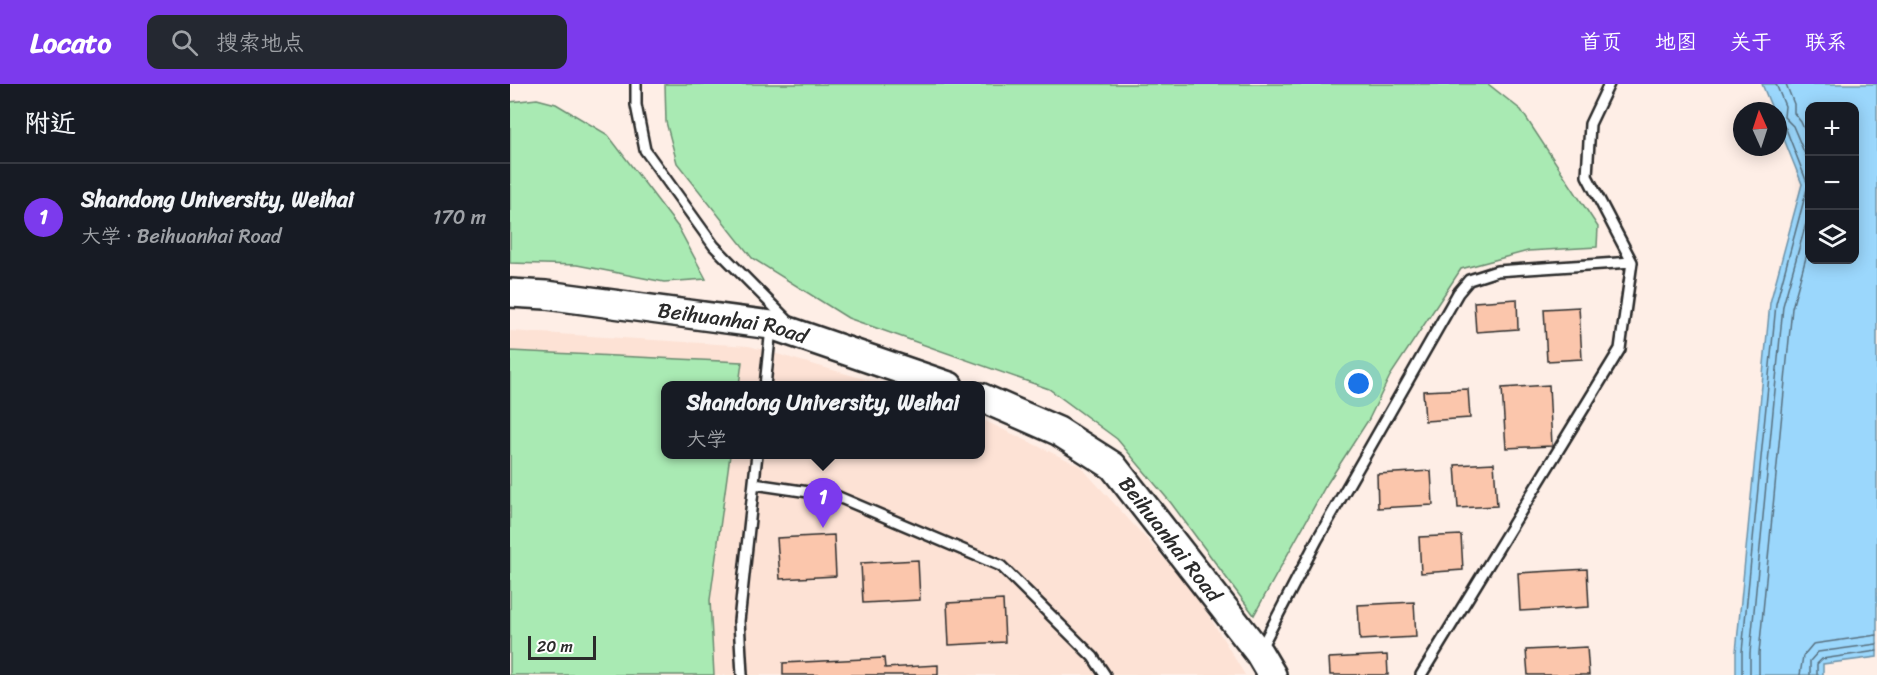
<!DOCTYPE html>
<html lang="zh">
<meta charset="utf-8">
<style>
:root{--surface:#171b24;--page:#242831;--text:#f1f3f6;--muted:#9ea1a6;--line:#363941;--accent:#7c3aed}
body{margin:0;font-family:Sriracha,"LXGW WenKai TC",sans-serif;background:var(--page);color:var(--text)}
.controls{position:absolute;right:18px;top:18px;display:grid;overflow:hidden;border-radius:12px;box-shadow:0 3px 15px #0003}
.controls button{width:54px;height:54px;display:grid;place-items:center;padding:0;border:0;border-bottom:2px solid var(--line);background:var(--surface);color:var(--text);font:30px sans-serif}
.compass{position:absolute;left:1223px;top:18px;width:54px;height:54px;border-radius:50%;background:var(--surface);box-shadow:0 3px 15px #0003;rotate:357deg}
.scale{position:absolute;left:18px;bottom:15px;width:68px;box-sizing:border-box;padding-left:6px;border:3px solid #2b2b2b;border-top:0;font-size:16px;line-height:21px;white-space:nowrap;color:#2b2b2b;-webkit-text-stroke:4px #fff;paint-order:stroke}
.you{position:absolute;left:849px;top:300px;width:21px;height:21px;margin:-15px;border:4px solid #fff;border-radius:50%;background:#1a73e8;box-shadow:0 0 0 9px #1a73e833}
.badge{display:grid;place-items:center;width:39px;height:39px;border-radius:50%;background:var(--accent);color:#fff;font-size:20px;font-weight:700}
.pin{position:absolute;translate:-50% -50px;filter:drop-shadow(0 2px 3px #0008)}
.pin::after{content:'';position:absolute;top:32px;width:21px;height:18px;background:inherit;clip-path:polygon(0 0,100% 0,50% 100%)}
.popup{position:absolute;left:151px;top:297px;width:324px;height:78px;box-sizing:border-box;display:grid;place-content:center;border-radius:12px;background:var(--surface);filter:drop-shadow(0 2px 4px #0005);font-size:20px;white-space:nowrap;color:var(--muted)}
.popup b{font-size:22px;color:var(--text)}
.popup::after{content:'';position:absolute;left:50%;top:100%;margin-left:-12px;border:12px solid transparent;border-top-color:var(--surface)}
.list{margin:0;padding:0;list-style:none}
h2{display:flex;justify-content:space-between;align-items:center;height:78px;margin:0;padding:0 24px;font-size:26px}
h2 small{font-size:20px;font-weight:400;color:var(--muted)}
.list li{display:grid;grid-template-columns:39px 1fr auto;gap:18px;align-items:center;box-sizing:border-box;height:108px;padding:0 24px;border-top:2px solid var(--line)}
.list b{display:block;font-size:22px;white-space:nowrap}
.list p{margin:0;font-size:20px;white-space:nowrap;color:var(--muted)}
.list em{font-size:20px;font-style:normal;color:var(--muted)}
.icon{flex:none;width:33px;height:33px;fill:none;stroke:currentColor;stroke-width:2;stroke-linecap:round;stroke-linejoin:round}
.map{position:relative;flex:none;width:1367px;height:591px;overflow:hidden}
header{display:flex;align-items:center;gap:36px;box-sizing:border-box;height:84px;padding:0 30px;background:var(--accent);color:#fff}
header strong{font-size:28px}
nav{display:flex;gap:33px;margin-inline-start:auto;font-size:21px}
.search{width:420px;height:54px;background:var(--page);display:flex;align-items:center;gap:15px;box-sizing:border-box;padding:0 21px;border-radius:12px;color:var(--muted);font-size:22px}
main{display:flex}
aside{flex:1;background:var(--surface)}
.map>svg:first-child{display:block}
.built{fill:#fde2d5}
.green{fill:#a9eab3;stroke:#6a8a6f;stroke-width:1.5}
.water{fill:#9bd7fc;stroke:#6e92a8;stroke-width:1.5;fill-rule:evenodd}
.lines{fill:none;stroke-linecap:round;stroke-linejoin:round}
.shore{stroke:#58707f;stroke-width:1.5}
.building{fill:#fbc6ac;stroke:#2b2b2b;stroke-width:1.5}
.service-casing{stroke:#2b2b2b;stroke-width:14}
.secondary-casing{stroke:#2b2b2b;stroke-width:32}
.service{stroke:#fff;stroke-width:9}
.secondary{stroke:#fff;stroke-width:27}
.labels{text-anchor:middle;stroke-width:6;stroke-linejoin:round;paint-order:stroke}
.street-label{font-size:21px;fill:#2b2b2b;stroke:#fff}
</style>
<header>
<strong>Locato</strong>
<div class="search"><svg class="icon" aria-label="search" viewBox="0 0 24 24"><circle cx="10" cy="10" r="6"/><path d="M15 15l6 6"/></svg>搜索地点</div>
<nav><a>首页</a><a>地图</a><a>关于</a><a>联系</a></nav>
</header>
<main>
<aside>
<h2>附近<small></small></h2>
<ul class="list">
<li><span class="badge">1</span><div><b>Shandong University, Weihai</b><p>大学 · Beihuanhai Road</p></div><em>170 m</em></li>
</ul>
</aside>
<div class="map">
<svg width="1367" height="591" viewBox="0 0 1367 591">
<rect width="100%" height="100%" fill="#feeee6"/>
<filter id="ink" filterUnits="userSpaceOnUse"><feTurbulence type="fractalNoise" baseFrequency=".0167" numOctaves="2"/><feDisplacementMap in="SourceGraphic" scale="12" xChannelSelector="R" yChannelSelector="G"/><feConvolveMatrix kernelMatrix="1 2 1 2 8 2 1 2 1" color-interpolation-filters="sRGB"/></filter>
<g filter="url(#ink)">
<path class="built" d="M0 247 239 262 375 301 156 302V370H470L471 335 570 382 684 507 735 591H0Z"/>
<path class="green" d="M155 0H978L1011 26 1088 143 1087 163 1018 167 951 185 880 292 859 335 815 403 744 531 661 419 607 355 539 305 338 234 242 174 167 79 156 38Z
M27 15 46 20 98 51 168 143 196 195 154 198 67 181 0 179V18Z
M0 267 232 278 229 301 156 302V370L220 371 200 516 204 591H0Z"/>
<path class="water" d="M1252 0H1367V573L1313 580V591H1226V568L1260 219 1292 100 1268 40V27H1263ZM1300 22H1344V176H1300Z"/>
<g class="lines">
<path class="shore" d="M1266 0 1275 22 1274 33 1283 42 1300 82
M1276 0 1284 20V29L1291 38 1300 58
M1232 591V568L1266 220 1298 101 1276 45 1273 41H1268
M1240 591V569L1273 222 1300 125
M1249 591V569L1282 224 1300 159
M1290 591 1293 572 1303 560 1367 551
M1300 591V577L1308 568 1367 560
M1307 591V580L1312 575 1367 567"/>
</g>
<path class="building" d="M1007 215 1008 245 966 248 964 218Z
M1069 223 1072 275 1037 277 1034 225Z
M1039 301 1042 362 996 364 992 304Z
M958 305 960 334 915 337 913 307Z
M984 379 987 422 948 424 945 381Z
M921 387 923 421 868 424 867 390Z
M324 451 326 492 270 495 267 454Z
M951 451 953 486 911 489 909 453Z
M408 476 410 516 353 519 351 479Z
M1077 485 1079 523 1010 527 1008 489Z
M493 516 495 558 439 561 437 519Z
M904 518 906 553 850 556 848 521Z
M1077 563 1079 591H1018L1016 566Z
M877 571 878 591H820L819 574Z
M374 574 375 584 428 581V591H273V579Z"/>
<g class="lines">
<defs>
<path id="service" d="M126 0V21L135 66 204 162 279 238
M255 302 261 244
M244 400 326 412 491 482 583 573 595 591
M751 564 807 456 948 209 959 196 987 187 1122 178
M232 591 229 537 247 370
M911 591 1110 265 1122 178 1077 92 1080 40 1099 0"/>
<g id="secondary">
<path id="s1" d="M0 209 36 211 261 241 439 302"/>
<path id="s2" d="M470 313 548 347 603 382 749 569 762 591"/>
</g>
</defs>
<use href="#service" class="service-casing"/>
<use href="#secondary" class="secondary-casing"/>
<use href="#service" class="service"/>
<use href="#secondary" class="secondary"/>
</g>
</g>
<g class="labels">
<g class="street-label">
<text dy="7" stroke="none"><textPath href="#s1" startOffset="225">Beihuanhai Road</textPath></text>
<text dy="7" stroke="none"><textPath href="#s2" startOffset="243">Beihuanhai Road</textPath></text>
</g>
</g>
</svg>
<div class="controls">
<button>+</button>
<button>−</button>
<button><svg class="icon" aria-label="layers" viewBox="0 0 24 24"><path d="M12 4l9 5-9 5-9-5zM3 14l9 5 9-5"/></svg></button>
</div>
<svg class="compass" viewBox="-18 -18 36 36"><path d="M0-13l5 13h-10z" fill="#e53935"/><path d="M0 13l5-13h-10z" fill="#9ea1a6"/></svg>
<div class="scale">20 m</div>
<div class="you"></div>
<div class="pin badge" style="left:313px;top:444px">1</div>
<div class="popup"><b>Shandong University, Weihai</b>大学</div>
</div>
</main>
